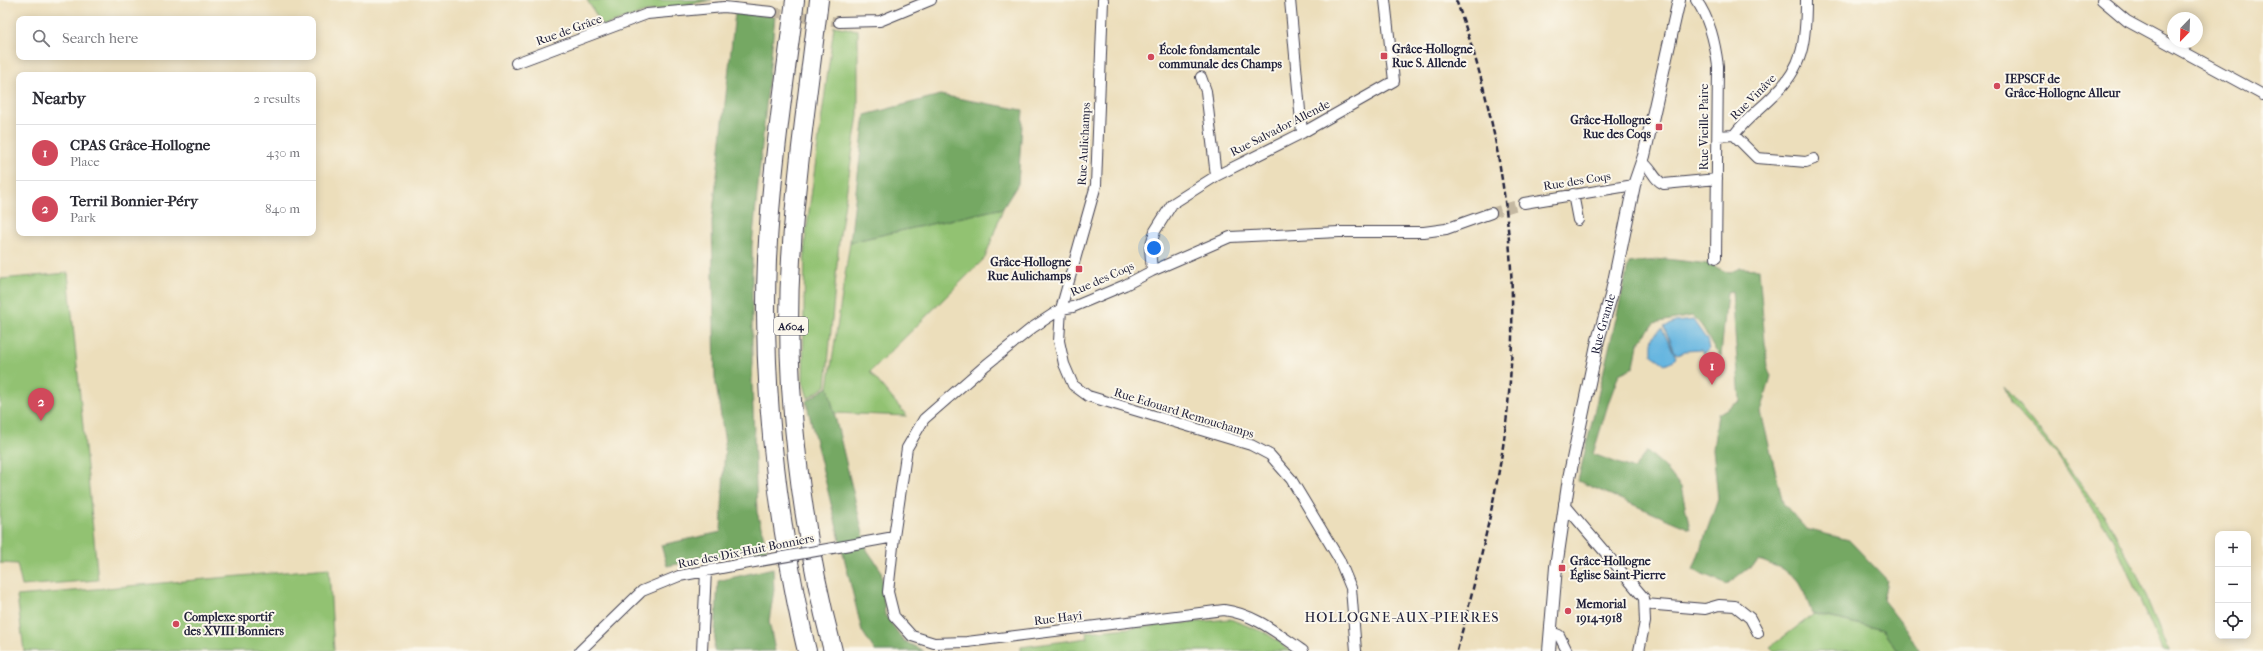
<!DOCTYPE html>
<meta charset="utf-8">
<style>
:root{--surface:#fff;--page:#f2f2f3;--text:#2b2b33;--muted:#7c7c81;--line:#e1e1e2;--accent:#d1495b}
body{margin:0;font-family:"IM FELL French Canon",serif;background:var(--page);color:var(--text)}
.controls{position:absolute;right:12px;bottom:12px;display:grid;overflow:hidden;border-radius:8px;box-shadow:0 2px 10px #0003}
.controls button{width:36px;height:36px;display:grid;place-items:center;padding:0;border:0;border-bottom:1px solid var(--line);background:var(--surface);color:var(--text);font:20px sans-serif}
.compass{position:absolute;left:2167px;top:12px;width:36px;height:36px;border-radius:50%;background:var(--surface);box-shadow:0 2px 10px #0003;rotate:203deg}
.you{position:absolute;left:1154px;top:248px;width:14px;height:14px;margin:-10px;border:3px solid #fff;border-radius:50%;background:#1a73e8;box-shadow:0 0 0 6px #1a73e833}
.badge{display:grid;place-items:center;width:26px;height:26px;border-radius:50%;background:var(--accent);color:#fff;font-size:13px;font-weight:700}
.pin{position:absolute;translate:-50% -33px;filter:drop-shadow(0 1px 2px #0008)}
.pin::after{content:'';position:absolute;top:21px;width:14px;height:12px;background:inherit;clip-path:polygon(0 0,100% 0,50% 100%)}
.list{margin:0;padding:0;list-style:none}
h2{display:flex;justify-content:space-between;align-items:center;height:52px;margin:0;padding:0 16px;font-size:17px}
h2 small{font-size:13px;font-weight:400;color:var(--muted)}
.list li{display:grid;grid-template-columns:26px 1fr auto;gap:12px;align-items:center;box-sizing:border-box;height:56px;padding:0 16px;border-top:1px solid var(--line)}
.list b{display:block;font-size:15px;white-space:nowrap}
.list p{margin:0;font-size:13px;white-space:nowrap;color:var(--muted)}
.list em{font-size:13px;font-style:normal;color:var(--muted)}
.icon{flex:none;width:22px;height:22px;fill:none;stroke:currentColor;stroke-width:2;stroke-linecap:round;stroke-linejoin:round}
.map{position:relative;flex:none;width:2263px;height:651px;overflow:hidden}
.search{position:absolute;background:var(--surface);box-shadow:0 2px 10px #0003;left:16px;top:16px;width:300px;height:44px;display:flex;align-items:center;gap:10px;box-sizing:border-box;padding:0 14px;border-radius:8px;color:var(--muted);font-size:15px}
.panel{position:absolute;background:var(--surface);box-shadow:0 2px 10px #0003;left:16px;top:72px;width:300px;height:164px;border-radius:8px}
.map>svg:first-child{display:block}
.green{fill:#92c272;stroke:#5a7256}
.forest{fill:#75a864;stroke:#4c6550}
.water{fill:#65b5e0;stroke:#446c8e}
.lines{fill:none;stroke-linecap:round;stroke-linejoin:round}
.minor-tunnel{stroke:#c4b8a1;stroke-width:10;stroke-dasharray:10 5;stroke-linecap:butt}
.minor-casing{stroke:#403e4e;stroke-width:12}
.tertiary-casing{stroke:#403e4e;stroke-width:14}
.motorway-casing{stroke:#403e4e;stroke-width:20}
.minor{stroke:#fff;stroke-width:10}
.tertiary{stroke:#fff;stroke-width:12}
.motorway{stroke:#fff;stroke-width:18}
.rail{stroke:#22223b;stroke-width:2.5;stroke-dasharray:6 3;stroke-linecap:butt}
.minor-bridge-casing{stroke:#403e4e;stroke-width:12;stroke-linecap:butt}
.minor-bridge{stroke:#fff;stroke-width:10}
.poi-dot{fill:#d1495b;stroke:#fbf7ec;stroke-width:1.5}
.labels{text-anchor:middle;stroke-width:4;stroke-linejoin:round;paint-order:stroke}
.shield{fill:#fbf7ec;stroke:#636270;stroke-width:1}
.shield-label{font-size:11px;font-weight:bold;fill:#22223b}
.street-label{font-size:12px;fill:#22223b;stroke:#fbf7ec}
.poi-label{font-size:12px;font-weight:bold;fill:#22223b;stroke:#fbf7ec;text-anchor:start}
.quarter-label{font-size:14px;letter-spacing:1px;fill:#22223b;stroke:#fbf7ec}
</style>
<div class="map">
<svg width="2263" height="651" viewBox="0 0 2263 651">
<rect width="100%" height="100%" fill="#fbf7ec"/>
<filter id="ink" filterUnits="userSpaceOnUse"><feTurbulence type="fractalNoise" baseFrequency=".025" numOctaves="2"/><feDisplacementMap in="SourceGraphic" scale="8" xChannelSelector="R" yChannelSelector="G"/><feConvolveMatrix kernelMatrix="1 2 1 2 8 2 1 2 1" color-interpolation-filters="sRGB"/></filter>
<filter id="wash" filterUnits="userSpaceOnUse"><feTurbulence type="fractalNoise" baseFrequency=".012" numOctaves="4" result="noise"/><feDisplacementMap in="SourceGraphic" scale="16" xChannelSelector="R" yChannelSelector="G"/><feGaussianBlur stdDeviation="0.9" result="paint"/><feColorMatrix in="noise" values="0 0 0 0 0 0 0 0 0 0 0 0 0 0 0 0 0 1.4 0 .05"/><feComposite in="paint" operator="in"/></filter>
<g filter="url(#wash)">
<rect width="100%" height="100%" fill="#ecdebb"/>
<path class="green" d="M587 0H712L646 12 603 26Z
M834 26 858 30V115L839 242 826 386 808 398 803 381 805 241Z
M1003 208 985 258 870 372 907 416 834 413 828 387 850 242Z
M68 273 98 580 22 586 17 564 0 563V279Z
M2004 387 2056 451 2108 521 2137 574 2166 646 2171 651 2162 650 2113 539 2057 455 2011 404Z
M329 568 334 651H24L17 596Z
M1814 614 1883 630 1898 651H1774L1770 647Z
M1230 619 1266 633 1292 651H1021V647L1088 638 1086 632Z"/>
<path class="forest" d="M735 13 775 16 752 245V383L757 512 767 549 667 566 661 545 721 532 725 443 715 378 712 221Z
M940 95 1023 110 1018 184 1003 208 850 242 865 115Z
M1666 259 1709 264 1729 273 1740 268 1759 269 1767 367 1771 376 1761 412 1783 503 1806 529 1849 540 1887 580 1883 600 1906 629 1919 651H1898L1883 630 1812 613 1800 582 1783 569 1759 560 1727 584 1693 570 1718 499 1713 449 1718 414 1740 401 1732 291 1727 292 1721 356C1707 344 1709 329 1692 316L1654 323 1638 344 1634 367 1619 374 1609 401 1593 454 1634 469 1647 451 1665 467 1681 487 1690 529 1578 481 1629 263Z
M828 387 867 550 881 570 885 615 904 641 924 651H875L862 631 806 401Z
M773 568 774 590 769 621 775 651H714L718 581Z"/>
<path class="water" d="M1693 320 1707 340 1709 349 1704 354 1701 350 1685 351 1678 355 1674 352 1664 327 1675 322Z
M1662 329 1676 357 1674 360 1665 364 1652 355C1652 344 1650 335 1662 329Z"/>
</g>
<g filter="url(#ink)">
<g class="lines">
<path class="minor-tunnel" d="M772 12 839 22
M1491 213 1524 203"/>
<defs>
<path id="minor" d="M1103 0 1096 185 1061 309 1059 341 1064 364 1073 385 1088 396 1251 445 1270 455 1291 479 1339 559 1351 588 1356 651
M1290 0 1302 133
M1696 0C1710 19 1715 43 1718 66L1716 258
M2102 0 2127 21 2263 95
M839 22 880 21 931 0
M516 63 647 14 724 7 772 12
M1201 77 1206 91 1216 176
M1734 135 1757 158 1806 162 1814 159
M1718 136 1734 135C1745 120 1760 109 1773 96 1804 67 1806 40 1806 0
M1642 162C1652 167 1653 180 1664 184L1717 179
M1573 194 1578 220
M1524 203 1634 185
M1152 271 1150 248 1155 231 1172 204 1216 176 1302 133 1394 81 1385 0
M1564 504 1644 598 1645 622 1639 651
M861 543 894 537
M1645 604 1705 609 1719 605 1735 606 1750 618 1758 633
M1551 632 1559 635 1567 651
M580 651 642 591 679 576 732 566
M702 651 706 571
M1303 651C1278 634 1255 614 1224 610L967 642 934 643 912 636 894 616 888 592 894 537 907 448 924 419 986 365 1032 328 1061 309 1073 307 1125 285 1152 271 1230 237 1339 232H1424L1446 229 1491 213"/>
<g id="tertiary">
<path id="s1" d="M1549 651 1556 567 1569 478 1598 340 1611 296 1634 185 1644 156 1679 0"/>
</g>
<path id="motorway" d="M795 0C784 86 771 172 767 259 763 359 771 459 788 557 794 589 799 620 807 651
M819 0C809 86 796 172 791 259 783 385 801 529 833 651"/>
</defs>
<use href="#minor" class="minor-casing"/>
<use href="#tertiary" class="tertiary-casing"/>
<use href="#motorway" class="motorway-casing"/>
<use href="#minor" class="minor"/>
<use href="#tertiary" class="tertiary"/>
<use href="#motorway" class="motorway"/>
<path class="rail" d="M1456 0C1509 143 1525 302 1502 453 1491 520 1474 585 1457 651"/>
<defs>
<path id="minor-bridge" d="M732 566 861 543"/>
</defs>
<use href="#minor-bridge" class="minor-bridge-casing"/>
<use href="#minor-bridge" class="minor-bridge"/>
</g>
</g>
<g class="poi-dot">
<rect x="1380" y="52" width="8" height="8" rx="2"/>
<circle cx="1151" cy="57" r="4"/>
<circle cx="1997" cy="86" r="4"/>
<rect x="1655" y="123" width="8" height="8" rx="2"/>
<rect x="1075" y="265" width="8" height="8" rx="2"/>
<rect x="1558" y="564" width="8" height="8" rx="2"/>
<circle cx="1568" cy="611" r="4"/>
<circle cx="176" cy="624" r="4"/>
</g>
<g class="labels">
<rect class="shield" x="774" y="317" width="34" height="18" rx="3"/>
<g class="shield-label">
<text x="791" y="330">A604</text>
</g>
<g class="street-label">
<text transform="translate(569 30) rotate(-20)" y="4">Rue de Grâce</text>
<text transform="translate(1753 97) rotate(-45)" y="4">Rue Vinâve</text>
<text transform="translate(1704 127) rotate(-90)" y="4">Rue Vieille Paire</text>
<text transform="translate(1280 128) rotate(-27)" y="4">Rue Salvador Allende</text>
<text transform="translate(1084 144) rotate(-87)" y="4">Rue Aulichamps</text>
<text transform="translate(1577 181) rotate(-9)" y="4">Rue des Coqs</text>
<text transform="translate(1102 279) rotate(-24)" y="4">Rue des Coqs</text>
<text dy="4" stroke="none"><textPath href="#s1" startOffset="332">Rue Grande</textPath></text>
<text transform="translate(1184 413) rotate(17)" y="4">Rue Edouard Remouchamps</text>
<text transform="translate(746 551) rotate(-11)" y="4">Rue des Dix-Huit Bonniers</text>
<text transform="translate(1058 618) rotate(-7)" y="4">Rue Hayî</text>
</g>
<g class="poi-label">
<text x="1392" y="53">Grâce-Hollogne<tspan x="1392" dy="14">Rue S. Allende</tspan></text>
<text x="1159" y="54">École fondamentale<tspan x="1159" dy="14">communale des Champs</tspan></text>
<text x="2005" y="83">IEPSCF de<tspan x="2005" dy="14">Grâce-Hollogne Alleur</tspan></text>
<text x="1651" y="124" text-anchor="end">Grâce-Hollogne<tspan x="1651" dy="14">Rue des Coqs</tspan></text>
<text x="1071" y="266" text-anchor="end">Grâce-Hollogne<tspan x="1071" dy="14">Rue Aulichamps</tspan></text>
<text x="1570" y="565">Grâce-Hollogne<tspan x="1570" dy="14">Église Saint-Pierre</tspan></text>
<text x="1576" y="608">Memorial<tspan x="1576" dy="14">1914-1918</tspan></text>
<text x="184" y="621">Complexe sportif<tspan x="184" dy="14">des XVIII Bonniers</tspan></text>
</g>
<g class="quarter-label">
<text x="1402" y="622">HOLLOGNE-AUX-PIERRES</text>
</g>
</g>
</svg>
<div class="controls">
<button>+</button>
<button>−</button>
<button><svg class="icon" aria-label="locate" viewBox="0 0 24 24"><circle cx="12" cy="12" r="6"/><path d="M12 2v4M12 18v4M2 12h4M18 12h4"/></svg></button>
</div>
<svg class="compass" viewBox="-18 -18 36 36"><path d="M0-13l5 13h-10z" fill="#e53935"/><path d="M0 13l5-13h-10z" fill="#7c7c81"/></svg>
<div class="you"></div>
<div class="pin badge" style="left:1712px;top:385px">1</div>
<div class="pin badge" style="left:41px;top:421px">2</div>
<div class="search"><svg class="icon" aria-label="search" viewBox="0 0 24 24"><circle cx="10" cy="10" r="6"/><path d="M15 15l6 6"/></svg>Search here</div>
<section class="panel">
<h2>Nearby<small>2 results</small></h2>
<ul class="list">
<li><span class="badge">1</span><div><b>CPAS Grâce-Hollogne</b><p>Place</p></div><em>430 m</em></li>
<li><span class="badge">2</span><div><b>Terril Bonnier-Péry</b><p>Park</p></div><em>840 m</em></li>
</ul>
</section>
</div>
